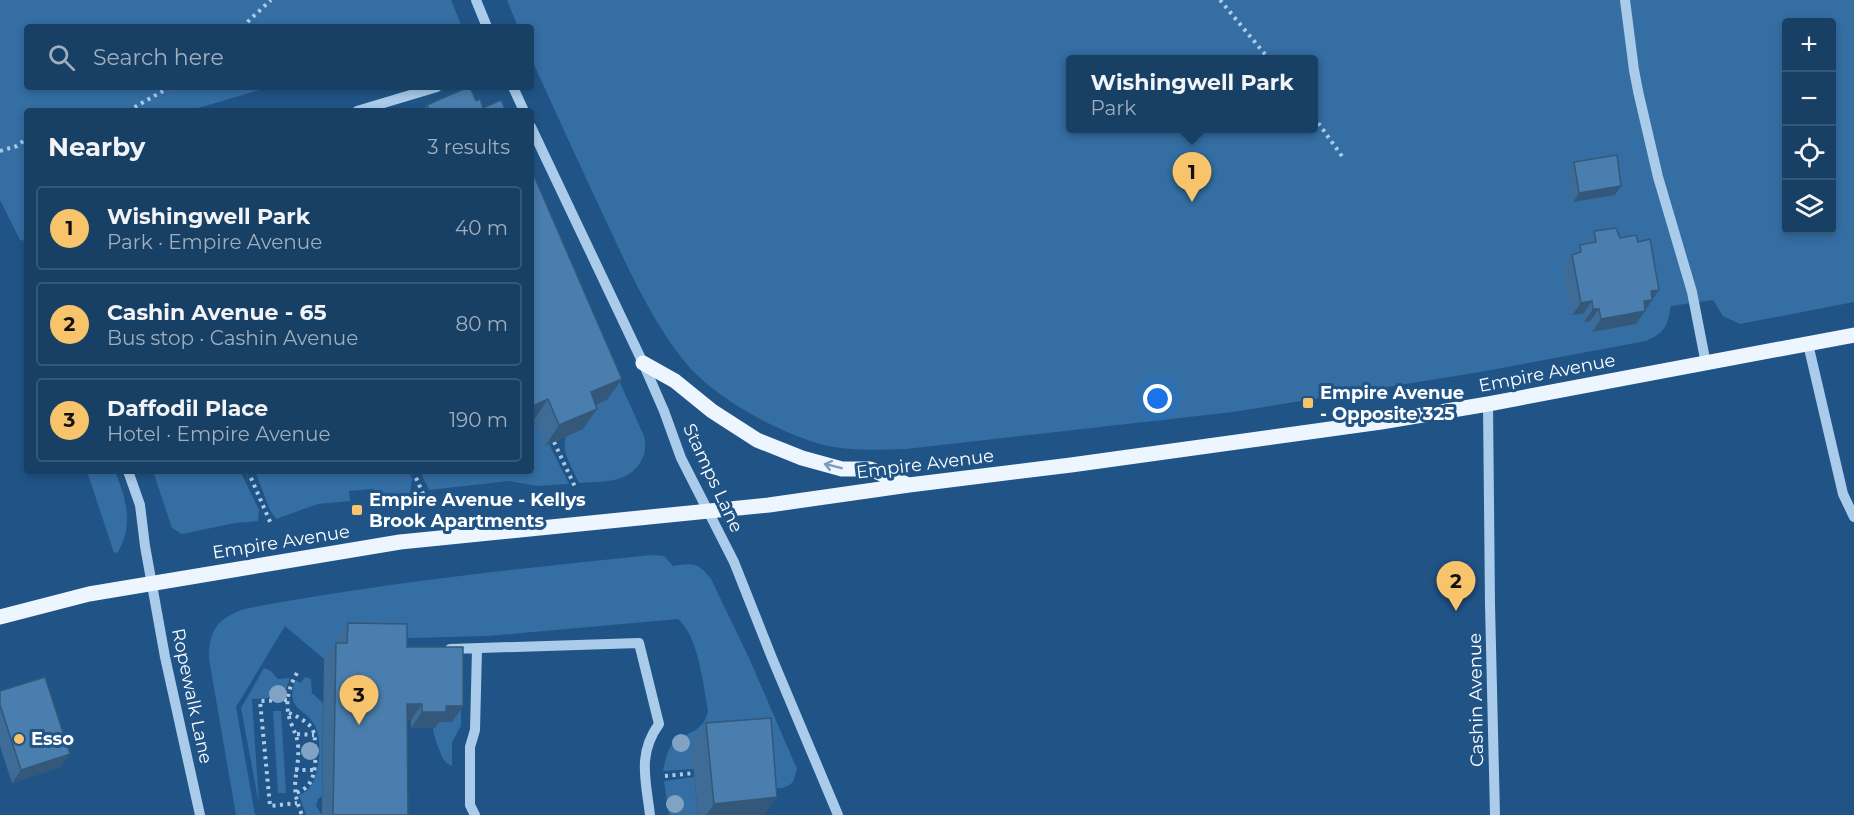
<!DOCTYPE html>
<meta charset="utf-8">
<style>
:root{--surface:#183f64;--page:#21466a;--text:#f1f3f6;--muted:#9fafbf;--line:#365878;--accent:#f7c36b}
body{margin:0;font-family:Montserrat,sans-serif;background:var(--page);color:var(--text)}
.controls{position:absolute;right:18px;top:18px;display:grid;overflow:hidden;border-radius:6px;box-shadow:0 3px 9px #0003}
.controls button{width:54px;height:54px;display:grid;place-items:center;padding:0;border:0;border-bottom:2px solid var(--line);background:var(--surface);color:var(--text);font:30px sans-serif}
.you{position:absolute;left:1158px;top:399px;width:21px;height:21px;margin:-15px;border:4px solid #fff;border-radius:50%;background:#1a73e8;box-shadow:0 0 0 9px #1a73e833}
.badge{display:grid;place-items:center;width:39px;height:39px;border-radius:50%;background:var(--accent);color:#111;font-size:20px;font-weight:700}
.pin{position:absolute;translate:-50% -50px;filter:drop-shadow(0 2px 3px #0008)}
.pin::after{content:'';position:absolute;top:32px;width:21px;height:18px;background:inherit;clip-path:polygon(0 0,100% 0,50% 100%)}
.popup{position:absolute;left:1066px;top:55px;width:252px;height:78px;box-sizing:border-box;display:grid;place-content:center;border-radius:6px;background:var(--surface);filter:drop-shadow(0 2px 4px #0005);font-size:20px;white-space:nowrap;color:var(--muted)}
.popup b{font-size:22px;color:var(--text)}
.popup::after{content:'';position:absolute;left:50%;top:100%;margin-left:-12px;border:12px solid transparent;border-top-color:var(--surface)}
.list{margin:0;padding:0;list-style:none}
h2{display:flex;justify-content:space-between;align-items:center;height:78px;margin:0;padding:0 24px;font-size:26px}
h2 small{font-size:20px;font-weight:400;color:var(--muted)}
.list li{display:grid;grid-template-columns:39px 1fr auto;gap:18px;align-items:center;box-sizing:border-box;height:84px;margin:0 12px 12px;padding:0 12px;border:2px solid var(--line);border-radius:6px}
.list b{display:block;font-size:22px;white-space:nowrap}
.list p{margin:0;font-size:20px;white-space:nowrap;color:var(--muted)}
.list em{font-size:20px;font-style:normal;color:var(--muted)}
.icon{flex:none;width:33px;height:33px;fill:none;stroke:currentColor;stroke-width:2;stroke-linecap:round;stroke-linejoin:round}
.map{position:relative;flex:none;width:1854px;height:815px;overflow:hidden}
.search{position:absolute;background:var(--surface);box-shadow:0 3px 9px #0003;left:24px;top:24px;width:510px;height:66px;display:flex;align-items:center;gap:15px;box-sizing:border-box;padding:0 21px;border-radius:6px;color:var(--muted);font-size:22px}
.panel{position:absolute;background:var(--surface);box-shadow:0 3px 9px #0003;left:24px;top:108px;width:510px;height:366px;border-radius:6px}
.map>svg:first-child{display:block}
.green{fill:#346ea3;fill-rule:evenodd}
.lines{fill:none;stroke-linecap:round;stroke-linejoin:round}
.path{stroke:#aacbea;stroke-width:4;stroke-dasharray:3 4.5;stroke-linecap:butt}
.minor{stroke:#aacbea;stroke-width:10}
.major{stroke:#edf5fe;stroke-width:15}
.tree{fill:#80a3c4}
.wall{fill:#3f6c96}
.shaded-wall{fill:#33587a}
.building{fill:#497eae;stroke:#33587a;stroke-width:1.5}
.oneway{stroke:#7c9cbc}
.poi-dot{fill:#f7c36b;stroke:#205486;stroke-width:2}
.labels{text-anchor:middle;stroke-width:6;stroke-linejoin:round;paint-order:stroke}
.street-label{font-size:18px;fill:#fff;stroke:#205486}
.poi-label{font-size:18px;font-weight:bold;fill:#fff;stroke:#205486;text-anchor:start}
</style>
<div class="map">
<svg width="1854" height="815" viewBox="0 0 1854 815">
<rect width="100%" height="100%" fill="#205486"/>
<path class="green" d="M0 0H451L462 27H27V87H270L188 111H27L26 241 20 240 0 200Z
M507 0H1854V302L1740 324 1723 316 1713 300 1671 306C1667 326 1666 332 1646 341L1480 372 1233 412 906 449C879 450 850 451 824 445 780 433 722 402 691 369 659 333 633 279 613 236 585 177 558 117 531 58V27H518ZM1786 22H1832V230H1786ZM1070 59H1314V128H1070Z
M531 185 644 436C646 447 646 454 640 463 626 484 602 481 579 483 563 448 558 450 576 413L607 399Z
M534 420 545 445 549 444 569 484 537 486 509 481 429 490 420 471H531V421Z
M87 471H115C126 499 134 524 118 552L114 553Z
M153 471H240L259 510 258 521 235 523 182 534 172 528Z
M255 471H409L412 479 410 493 376 497 373 489 349 491 350 501 318 504 276 519 270 510Z
M651 555 664 556 673 566C693 563 698 562 711 579L749 658 797 769 793 782 788 786 782 788H760L692 744 694 769 663 771C665 763 666 755 670 748 680 731 703 736 708 711 703 685 699 637 678 619L487 636 336 640V659H324L285 626 236 707 255 815H236L209 659C209 630 217 619 244 609 379 583 515 569 651 555Z
M264 668 271 671 278 679 290 678 286 689H277L273 693 272 698 252 699 259 804 241 708Z
M305 677 311 679 312 693 323 703 322 796 318 799 316 806 322 815H306L299 795C320 790 323 744 316 728 306 706 285 713 295 680L301 683Z
M461 677V726L452 742V766C448 764 447 764 444 760 442 757 432 732 433 728L435 727V722H451Z
M273 711H281L286 793H278Z
M694 777 698 815H669L664 781Z"/>
<g class="lines">
<path class="path" d="M1220 0 1269 59
M242 27 271 0
M128 111 170 87
M1314 117 1344 159
M0 151 17 146 27 138
M554 442 576 489
M248 471 271 524
M413 471 424 496
M297 673C288 688 284 705 291 723 294 731 297 736 298 745 300 775 288 782 302 815
M287 700 260 701 270 806 297 803
M289 713C297 716 306 721 312 728 315 734 315 740 315 747 316 765 316 788 295 793
M297 734 314 735
M295 770H315
M665 776 694 773"/>
<path class="minor" d="M476 0 487 27
M1625 0 1634 70 1638 91 1658 177 1692 292 1706 364
M513 87 524 111
M357 111 437 87
M531 127 643 363 664 411 681 458 734 562 772 658 838 815
M1808 344 1843 494 1854 517
M1488 404 1490 604 1495 815
M128 471 140 505 145 546 165 657 200 815
M450 649 639 643 659 724C637 754 646 781 650 815
M475 815 470 805V747L475 730 477 649"/>
<path class="major" d="M643 363 675 381 712 411 757 440 802 458 842 469H870L906 484
M0 617 89 594 400 542 769 505 909 485 1071 465 1381 422 1488 404 1854 335"/>
</g>
<g class="tree">
<circle cx="278" cy="694" r="9"/>
<circle cx="681" cy="743" r="9"/>
<circle cx="310" cy="751" r="9"/>
<circle cx="675" cy="804" r="9"/>
</g>
<path class="wall" d="M476 101 483 108 506 111H422L427 105Z
M1574 162 1621 186 1615 195 1573 202 1568 171Z
M531 169 622 379 607 400 596 405 597 409 583 429 545 446 534 420Z
M1594 231 1638 242 1659 290 1645 310V311L1636 324 1592 332 1590 321 1584 322 1583 314 1572 315 1563 268 1580 245 1585 244Z
M348 623 407 647 452 722H439L435 728H411V720H407L408 815H322L324 659 336 643V639Z
M0 691 61 767 12 783 0 746Z
M706 723 764 815H698L691 744Z"/>
<path class="shaded-wall" d="M1621 186 1615 195 1573 202 1579 193Z
M1659 290 1644 312 1645 311 1636 324 1592 332 1601 319 1651 291Z
M1592 301 1583 314 1572 315 1581 303Z
M1593 309H1599L1590 321 1584 322Z
M622 379 607 400 576 413 591 392Z
M548 399 534 420 531 421V407Z
M597 409 583 429 545 446 559 425Z
M407 704H422L411 720H395Z
M446 706H463L452 722H439L435 728H411L422 712Z
M70 754 61 767 12 783 21 770Z
M777 797 764 815H706L714 804Z"/>
<path class="building" d="M468 87H470L476 101 480 99 483 108 501 100 506 111H429L427 105Z
M1617 155 1621 186 1579 193 1574 162Z
M531 169 622 379 591 392 597 409 559 425 548 399 531 407Z
M1616 228 1620 238 1636 235 1638 242 1650 239 1659 290 1651 291 1652 300 1644 301 1645 311 1601 319 1599 309H1593L1592 301 1581 303 1572 255 1581 252 1580 245 1596 242 1594 231Z
M348 623 407 624V647H463V706H446V712H422V704H407L408 815H333L336 643H347Z
M45 677 70 754 21 770 0 705V691Z
M771 718 777 797 714 804 706 723Z"/>
<defs><path id="oneway-shaft" d="M-6 0H5M1.5-3L5.5 0L1.5 3" fill="none" stroke-width="1.6" stroke-linecap="round" stroke-linejoin="round" transform="scale(1.5)"/></defs>
<use class="oneway" href="#oneway-shaft" transform="translate(833 466) rotate(-166)"/>
<g class="poi-dot">
<rect x="1302" y="397" width="12" height="12" rx="3"/>
<rect x="351" y="504" width="12" height="12" rx="3"/>
<circle cx="19" cy="739" r="6"/>
</g>
<g class="labels">
<g class="street-label">
<text transform="translate(1547 373) rotate(-11)" y="6">Empire Avenue</text>
<text transform="translate(925 464) rotate(-7)" y="6">Empire Avenue</text>
<text transform="translate(713 478) rotate(65)" y="6">Stamps Lane</text>
<text transform="translate(281 542) rotate(-9)" y="6">Empire Avenue</text>
<text transform="translate(192 696) rotate(78)" y="6">Ropewalk Lane</text>
<text transform="translate(1476 700) rotate(-91)" y="6">Cashin Avenue</text>
</g>
<g class="poi-label">
<text x="1320" y="399">Empire Avenue<tspan x="1320" dy="21">- Opposite 325</tspan></text>
<text x="369" y="506">Empire Avenue - Kellys<tspan x="369" dy="21">Brook Apartments</tspan></text>
<text x="31" y="745">Esso</text>
</g>
</g>
</svg>
<div class="controls">
<button>+</button>
<button>−</button>
<button><svg class="icon" aria-label="locate" viewBox="0 0 24 24"><circle cx="12" cy="12" r="6"/><path d="M12 2v4M12 18v4M2 12h4M18 12h4"/></svg></button>
<button><svg class="icon" aria-label="layers" viewBox="0 0 24 24"><path d="M12 4l9 5-9 5-9-5zM3 14l9 5 9-5"/></svg></button>
</div>
<div class="you"></div>
<div class="pin badge" style="left:1192px;top:202px">1</div>
<div class="popup"><b>Wishingwell Park</b>Park</div>
<div class="pin badge" style="left:1456px;top:611px">2</div>
<div class="pin badge" style="left:359px;top:725px">3</div>
<div class="search"><svg class="icon" aria-label="search" viewBox="0 0 24 24"><circle cx="10" cy="10" r="6"/><path d="M15 15l6 6"/></svg>Search here</div>
<section class="panel">
<h2>Nearby<small>3 results</small></h2>
<ul class="list">
<li><span class="badge">1</span><div><b>Wishingwell Park</b><p>Park · Empire Avenue</p></div><em>40 m</em></li>
<li><span class="badge">2</span><div><b>Cashin Avenue - 65</b><p>Bus stop · Cashin Avenue</p></div><em>80 m</em></li>
<li><span class="badge">3</span><div><b>Daffodil Place</b><p>Hotel · Empire Avenue</p></div><em>190 m</em></li>
</ul>
</section>
</div>
